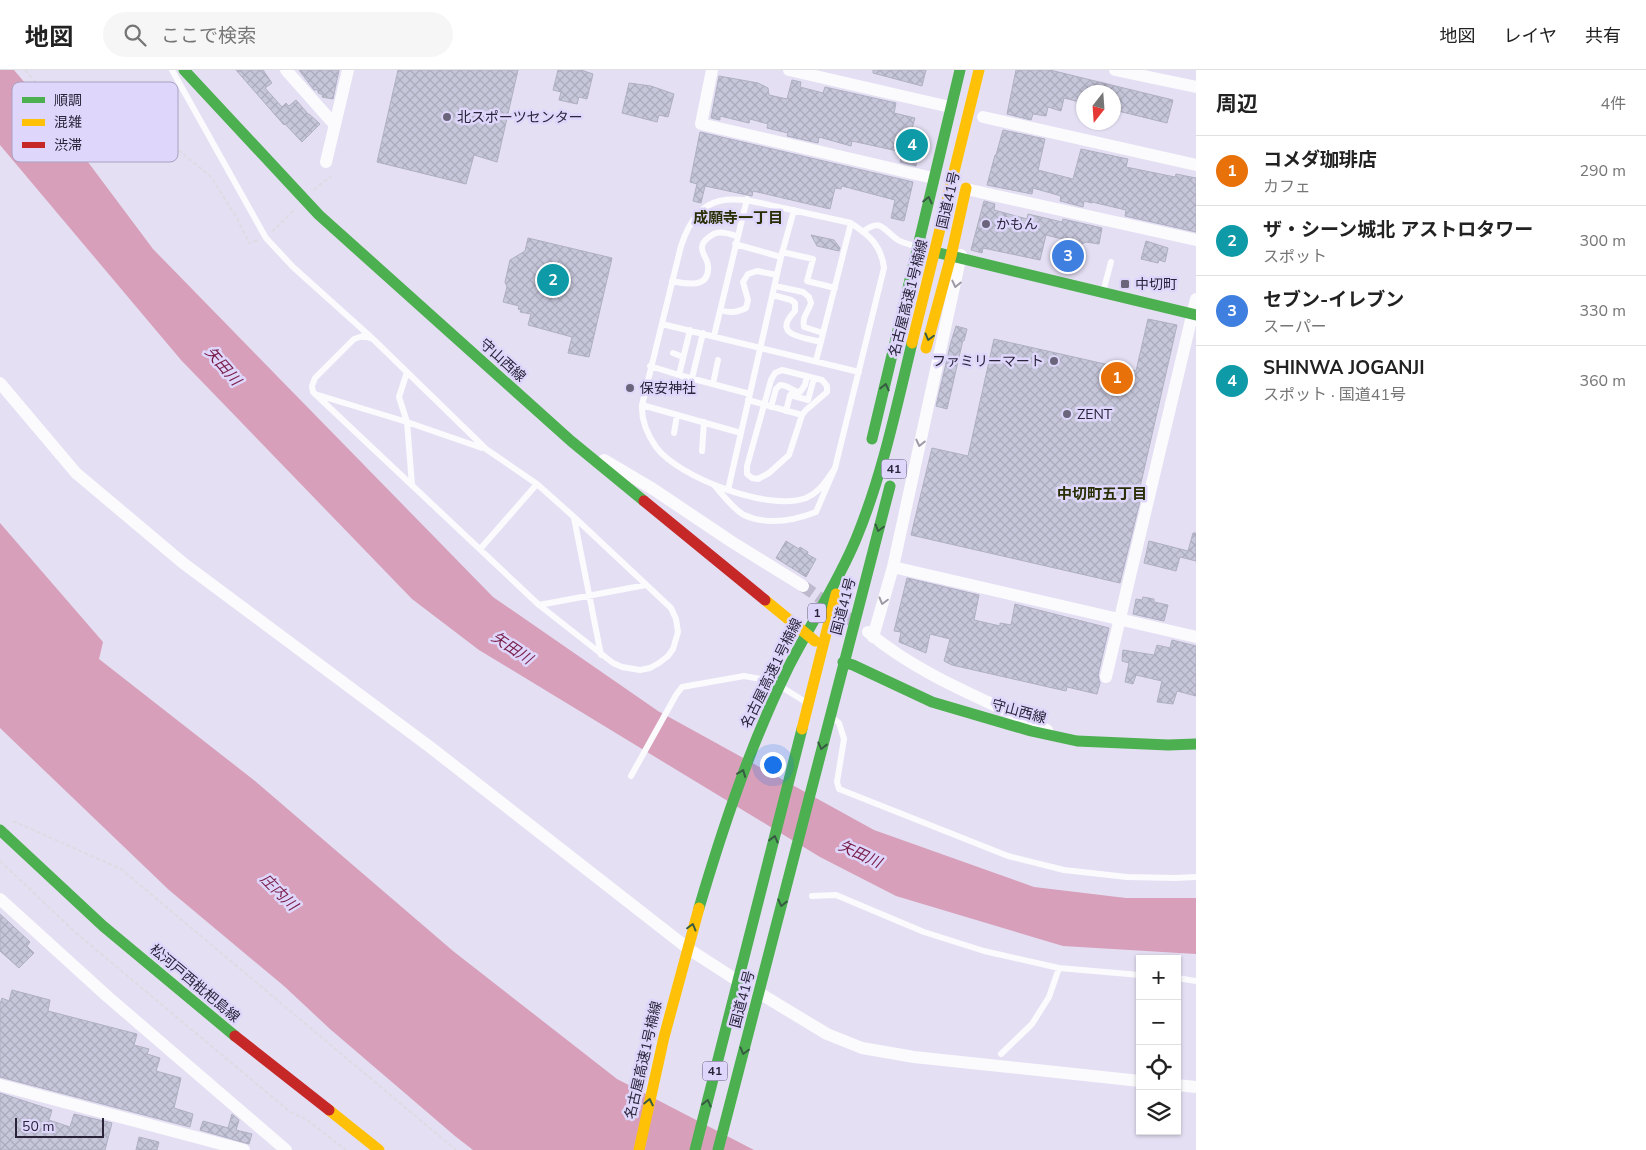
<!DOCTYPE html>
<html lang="ja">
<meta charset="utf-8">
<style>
:root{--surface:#fff;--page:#f6f6f6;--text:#222;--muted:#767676;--line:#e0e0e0;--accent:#111827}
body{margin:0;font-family:"Nunito Sans","Noto Sans JP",sans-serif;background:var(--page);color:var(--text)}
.controls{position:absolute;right:15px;bottom:15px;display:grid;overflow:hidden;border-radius:0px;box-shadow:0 1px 4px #0004}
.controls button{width:45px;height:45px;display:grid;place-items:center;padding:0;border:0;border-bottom:1px solid var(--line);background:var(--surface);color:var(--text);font:25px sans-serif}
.compass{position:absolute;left:1076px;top:15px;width:45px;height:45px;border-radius:50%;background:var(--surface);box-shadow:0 1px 4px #0004;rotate:197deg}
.scale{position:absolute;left:15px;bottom:12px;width:89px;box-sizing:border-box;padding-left:5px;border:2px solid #2a233a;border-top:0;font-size:14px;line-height:18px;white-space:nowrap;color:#2a233a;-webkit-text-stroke:4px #dfd7fb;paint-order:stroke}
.you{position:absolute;left:772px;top:694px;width:18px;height:18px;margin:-12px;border:4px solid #fff;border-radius:50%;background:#1a73e8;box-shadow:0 0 0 8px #1a73e833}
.badge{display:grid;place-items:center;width:32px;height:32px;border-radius:50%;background:var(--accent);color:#fff;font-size:16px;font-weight:700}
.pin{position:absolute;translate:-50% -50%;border:2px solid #fff;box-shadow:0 1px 5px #0006}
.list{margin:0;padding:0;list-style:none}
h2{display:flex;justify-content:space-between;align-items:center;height:65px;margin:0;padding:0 20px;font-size:21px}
h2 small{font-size:16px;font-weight:400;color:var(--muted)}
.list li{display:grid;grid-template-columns:32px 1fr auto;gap:15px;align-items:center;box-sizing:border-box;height:70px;padding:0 20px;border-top:1px solid var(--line)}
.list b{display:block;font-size:19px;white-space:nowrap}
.list p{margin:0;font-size:16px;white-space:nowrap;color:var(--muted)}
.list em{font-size:16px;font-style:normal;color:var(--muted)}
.icon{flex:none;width:28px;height:28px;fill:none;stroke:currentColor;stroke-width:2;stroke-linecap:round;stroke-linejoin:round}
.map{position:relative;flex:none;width:1196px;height:1080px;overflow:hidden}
header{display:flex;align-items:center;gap:30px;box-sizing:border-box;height:70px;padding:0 25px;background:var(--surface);border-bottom:1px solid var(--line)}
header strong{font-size:24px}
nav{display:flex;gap:28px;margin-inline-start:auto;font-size:18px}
.search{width:350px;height:45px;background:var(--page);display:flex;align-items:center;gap:12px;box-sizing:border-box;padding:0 18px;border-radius:28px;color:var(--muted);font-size:19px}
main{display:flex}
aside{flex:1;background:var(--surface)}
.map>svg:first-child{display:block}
.water{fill:#d79fb9}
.building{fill:url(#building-cross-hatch);stroke:#afafc2}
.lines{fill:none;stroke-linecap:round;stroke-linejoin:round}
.street-tunnel{stroke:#bfb9ce;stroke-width:12;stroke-dasharray:12 6;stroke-linecap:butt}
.path{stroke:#dddce3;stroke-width:2;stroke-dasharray:4 2.5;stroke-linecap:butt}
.lane{stroke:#fbfafd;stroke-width:6}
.street{stroke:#fbfafd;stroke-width:12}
.fast{stroke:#4caf50;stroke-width:11}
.slow{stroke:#ffc107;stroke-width:11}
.jam{stroke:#c62828;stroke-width:11}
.oneway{stroke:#385b43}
.oneway2{stroke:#9d99a5}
.poi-dot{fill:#6b657b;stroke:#dfd7fb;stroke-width:2}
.labels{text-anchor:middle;stroke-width:5;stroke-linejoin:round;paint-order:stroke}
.shield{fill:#dfd7fb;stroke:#605974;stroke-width:1}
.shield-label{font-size:12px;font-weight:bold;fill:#2a233a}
.poi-label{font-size:14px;fill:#2a233a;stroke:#dfd7fb;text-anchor:start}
.street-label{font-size:14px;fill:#2a233a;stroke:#dfd7fb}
.neighbourhood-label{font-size:15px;font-weight:bold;fill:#292e05;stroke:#dfd7fb}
.water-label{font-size:15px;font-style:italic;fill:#771b47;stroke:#dfd7fb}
.key{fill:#dfd7fb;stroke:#a9a1c1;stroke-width:1}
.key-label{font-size:14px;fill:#2a233a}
</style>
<header>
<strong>地図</strong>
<div class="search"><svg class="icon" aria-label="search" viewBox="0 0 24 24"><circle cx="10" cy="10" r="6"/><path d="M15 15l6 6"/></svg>ここで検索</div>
<nav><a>地図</a><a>レイヤ</a><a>共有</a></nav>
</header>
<main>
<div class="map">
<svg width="1196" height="1080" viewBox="0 0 1196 1080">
<defs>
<pattern id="building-cross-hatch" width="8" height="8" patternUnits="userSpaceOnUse" patternTransform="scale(1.25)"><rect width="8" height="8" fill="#c7c7db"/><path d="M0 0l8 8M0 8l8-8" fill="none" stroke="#ababbd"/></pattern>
</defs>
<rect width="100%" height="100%" fill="#e4dff3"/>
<path class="water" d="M0 0H14L58 52 153 179 493 527 658 641 874 760 1034 817 1126 828H1196V884L1063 876 896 826 820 787 479 580 412 529 181 290 0 75Z
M0 453 103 572 99 589 255 711 453 881 617 1009 754 1080H473L455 1066 330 959 284 916 169 820 0 658Z"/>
<path class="building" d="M236 0H263L272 13 265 18 282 37 286 33 289 36 296 30 309 45V44L320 54 302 72 285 54 284 55Z
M299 0H339L333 29 322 27 323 25 318 23V20H314Z
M398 0H518L497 92 474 85 466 114 377 92Z
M558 0H581L593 4 587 29 579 27 577 34 559 30 561 22 553 20Z
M873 0H926L922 16 873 3Z
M1016 0H1050L1173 30 1167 53 1114 40V22H1084V33L1064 28 1061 41 1048 37 1046 46 1033 44 1031 50 1007 44Z
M719 6 758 13 768 18 769 25 787 29 792 10 801 12 800 17 823 23 825 17 896 33 894 43 915 48 910 65 922 69 916 96 900 92 902 82 852 71 851 76 819 67 818 73 787 66 788 63 767 58 768 54 750 49 749 53 720 46V50L711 48Z
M629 13 651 16 674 24 668 47 659 45 657 52 622 43Z
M1003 60 1045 69 1038 100 1073 109 1081 79 1128 89 1126 97 1175 107 1176 104 1196 108V162L1125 146 1126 140 1092 132V133L1084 131 1083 137 1064 132 1060 131 1061 126 1033 118 1032 124 987 115 995 85H996Z
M700 62 913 112 904 151 891 148 895 130 842 116 841 119 835 118 830 139 753 121 752 126 705 116 701 133 693 131 697 114 690 112Z
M984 131 995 134 994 140 1027 149 1028 144 1062 152 1063 149 1102 158 1099 174 1086 172 1082 174 1046 165 1040 190 983 178 982 183 971 180Z
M811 165 834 170 840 178 839 181 817 176Z
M528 168 612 188 589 287 568 283 572 267 528 255 531 244 520 242 521 240 518 239 519 236 503 232 507 217 505 212 510 190 525 181Z
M1146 171 1168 178 1165 192 1159 190 1158 193 1141 189Z
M1148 249 1177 255 1138 426 1141 427 1120 513 911 465 932 378 968 386 994 269 1136 301Z
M956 256 967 259 964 271 963 270 947 339 936 336 951 272Z
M1193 463H1196V491L1180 487 1176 501 1144 493 1149 471 1188 481Z
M786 471 799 479 800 477 808 482 807 484 816 489 806 507 776 488Z
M907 508 979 525 974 550 1000 556V553L1011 555 1015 534 1109 558 1098 605 1100 613 1097 624 1067 617 1066 621 952 595 944 591 950 569 930 564 926 583 899 572 901 562 894 561Z
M1143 527 1154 529V532L1168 535 1164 551 1133 544 1136 529 1142 530Z
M1172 570 1196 576V626L1177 621 1173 634 1157 632 1162 611 1136 605 1133 614 1125 612 1129 593 1122 591 1123 580 1154 585 1157 575 1170 578Z
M0 844 30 872 27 876 34 883 19 898 0 881Z
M12 920 50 930 48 941 137 964 134 975 149 979 147 984 160 988 156 1001 181 1008 174 1038 193 1044 190 1057 0 1007V934L2 928 9 931Z
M0 1023 52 1040 49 1050 70 1057 74 1044 112 1053 105 1080H0Z
M232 1044 239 1050 236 1060 252 1064 249 1074 200 1060 203 1051 228 1058Z
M139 1067 159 1072 157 1080H136Z"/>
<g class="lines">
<path class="street-tunnel" d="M803 516 858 555"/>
<path class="path" d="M25 0 77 59 154 74 181 82 211 107 237 148 249 173 258 170
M314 120 331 106
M272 160 273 161 295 139
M13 751 121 799 456 1080
M0 791 75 862 289 1041 307 1050 346 1080"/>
<path class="lane" d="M172 0 266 168 293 197 372 268
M864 161C882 148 883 160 898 170 903 173 909 174 914 176
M735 174 781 187
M782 182 813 189 807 211 835 218
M672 211C686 214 710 219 708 196 708 190 702 184 702 178 702 174 705 170 708 168 717 159 726 163 737 166
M775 216 803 222 809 227 811 233C808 243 802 246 804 257L823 263
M1103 222 1111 192
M773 225 791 230 795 233V241C771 266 803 267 821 272
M720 240C730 243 736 243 746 238L748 230 743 212 748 204 757 201 777 205
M662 254 859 302
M363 266 373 269 486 379 537 414 574 447 671 538 676 549 678 562 673 579 668 586 659 593 650 598 640 600 622 597 613 593 539 535 313 322 312 316 315 308 354 269Z
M714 266 747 129
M673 283 683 287
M816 291 851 153
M650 296 679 305 750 324
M782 300 822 310 827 316V322L806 340 802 345 789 385 769 403 758 409 752 408 747 404V396L771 310 775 303Z
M407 302 399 327 407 352 412 415
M679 305 690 260
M692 308 703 263
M713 314 718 290
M318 325 407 352 482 378
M748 330 802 345
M642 335 741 363
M771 337 776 319 780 315C789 315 792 322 800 322L805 315 807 306
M786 341 790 325 808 330 814 308
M674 363 677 345
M702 381 704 352
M714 415C723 425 733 439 744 445 768 456 793 451 816 442L835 398 884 198C881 175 870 166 851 153 828 148 806 143 783 138 733 126 700 118 681 176L642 335C641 351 647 364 656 377 679 408 770 442 806 428 820 422 827 410 835 398
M728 420 781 187 794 140
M574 448 601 585
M481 478 537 414
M539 535 646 515
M834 649 839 653 844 669 837 712 839 719 1008 786 1064 800 1127 807 1175 808 1196 807
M631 706 676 625 682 617 744 606 772 611 804 631
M812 826 836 825 924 862 984 881 1059 898 1140 905
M1177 908 1196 911
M1001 984 1032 954 1049 927 1059 898"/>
<path class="street" d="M286 0 334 54
M712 0 701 54 933 108
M789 0 950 37
M1115 0 1196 17
M983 47 1196 95
M326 92 348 0
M966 119 1196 170
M0 313 76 403 183 493 430 677 690 880 738 911
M604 390 653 419 732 472 803 516
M893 497 1196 567
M868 562C920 606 987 630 1047 660
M873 567 893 497 961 185
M1106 607 1196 229
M0 829 108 927 286 1080
M759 923 827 964 862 978 914 987 1140 1011
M0 1015 244 1080
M1177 1015 1196 1017"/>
<path class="fast" d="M184 0 319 145 571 371 644 431
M939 183 1196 245
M872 369 960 0
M843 592 853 595 932 632 1031 661 1077 671 1168 675 1196 674
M0 760 103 856 235 966
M699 838C723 757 750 676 787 600 809 556 837 515 856 469 882 406 896 339 912 273
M695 1080 802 659
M718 1080 890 416"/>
<path class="slow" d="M912 273 979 0
M926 278 951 186 966 118
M765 530 815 571
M802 659 836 524
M329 1040 379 1080
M639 1080 664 967 699 838"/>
<path class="jam" d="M644 431 765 530
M235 966 329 1040"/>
</g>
<defs><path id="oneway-chevron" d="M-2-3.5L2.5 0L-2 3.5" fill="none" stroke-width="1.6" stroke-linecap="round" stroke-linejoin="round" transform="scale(1.25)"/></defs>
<g class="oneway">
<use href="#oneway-chevron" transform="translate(928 130) rotate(-77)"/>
<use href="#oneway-chevron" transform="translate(929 267) rotate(105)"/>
<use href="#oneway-chevron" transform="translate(885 317) rotate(-77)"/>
<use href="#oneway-chevron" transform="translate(879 458) rotate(105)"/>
<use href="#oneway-chevron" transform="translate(822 676) rotate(104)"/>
<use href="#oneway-chevron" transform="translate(742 703) rotate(-69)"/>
<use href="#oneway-chevron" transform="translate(774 769) rotate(-76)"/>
<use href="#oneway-chevron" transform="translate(782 833) rotate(104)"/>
<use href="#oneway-chevron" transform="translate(692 857) rotate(-75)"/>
<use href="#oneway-chevron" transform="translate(744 981) rotate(105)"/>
<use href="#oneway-chevron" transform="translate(649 1032) rotate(-78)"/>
<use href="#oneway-chevron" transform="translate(707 1033) rotate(-76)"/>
</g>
<g class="oneway2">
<use href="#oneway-chevron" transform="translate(956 214) rotate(103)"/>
<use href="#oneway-chevron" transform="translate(920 373) rotate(103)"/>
<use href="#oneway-chevron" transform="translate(883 531) rotate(105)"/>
</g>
<g class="poi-dot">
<circle cx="447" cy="47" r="5"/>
<circle cx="986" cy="154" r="5"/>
<rect x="1120" y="209" width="10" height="10" rx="2.5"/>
<circle cx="1054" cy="291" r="5"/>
<circle cx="630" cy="318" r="5"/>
<circle cx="1067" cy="344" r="5"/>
</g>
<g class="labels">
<g class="shield">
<rect x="881.5" y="389.5" width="25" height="19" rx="4"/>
<rect x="808" y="533.5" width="18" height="19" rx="4"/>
<rect x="702.5" y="991.5" width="25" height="19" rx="4"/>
</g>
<g class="shield-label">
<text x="894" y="403">41</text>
<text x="817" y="547">1</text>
<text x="715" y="1005">41</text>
</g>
<g class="poi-label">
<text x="457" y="52">北スポーツセンター</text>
<text x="996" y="159">かもん</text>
<text x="1135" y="219">中切町</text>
<text x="1044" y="296" text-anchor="end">ファミリーマート</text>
<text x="640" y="323">保安神社</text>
<text x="1077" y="349">ZENT</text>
</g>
<g class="street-label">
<text transform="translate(948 130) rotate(-77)" y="5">国道41号</text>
<text transform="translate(908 228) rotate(-76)" y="5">名古屋高速1号楠線</text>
<text transform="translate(503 290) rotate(42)" y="5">守山西線</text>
<text transform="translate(843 536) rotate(-75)" y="5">国道41号</text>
<text transform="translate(771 603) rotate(-64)" y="5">名古屋高速1号楠線</text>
<text transform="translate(1019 641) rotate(15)" y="5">守山西線</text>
<text transform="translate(195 913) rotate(40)" y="5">松河戸西枇杷島線</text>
<text transform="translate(742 929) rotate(-75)" y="5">国道41号</text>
<text transform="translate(643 990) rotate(-77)" y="5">名古屋高速1号楠線</text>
</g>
<g class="neighbourhood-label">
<text x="738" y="153">成願寺一丁目</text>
<text x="1102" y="429">中切町五丁目</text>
</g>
<g class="water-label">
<text transform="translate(223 296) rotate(49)" y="5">矢田川</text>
<text transform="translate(512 578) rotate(34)" y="5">矢田川</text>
<text transform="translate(860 784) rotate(25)" y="5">矢田川</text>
<text transform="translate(279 822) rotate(45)" y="5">庄内川</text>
</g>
</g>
<rect x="12" y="12" width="166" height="80" rx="8" class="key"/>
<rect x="22" y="27" width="23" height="6" fill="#4caf50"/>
<rect x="22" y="49" width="23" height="7" fill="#ffc107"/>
<rect x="22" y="72" width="23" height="6" fill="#c62828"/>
<g class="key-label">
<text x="54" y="35">順調</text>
<text x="54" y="57">混雑</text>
<text x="54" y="80">渋滞</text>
</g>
</svg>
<div class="controls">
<button>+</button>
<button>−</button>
<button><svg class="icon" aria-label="locate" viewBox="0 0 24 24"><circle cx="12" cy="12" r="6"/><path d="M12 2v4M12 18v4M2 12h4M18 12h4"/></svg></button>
<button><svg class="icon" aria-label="layers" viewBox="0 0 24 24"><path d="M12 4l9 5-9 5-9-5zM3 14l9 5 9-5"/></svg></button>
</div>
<svg class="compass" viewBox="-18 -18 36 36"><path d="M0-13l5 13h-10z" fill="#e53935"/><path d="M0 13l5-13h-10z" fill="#767676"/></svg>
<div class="scale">50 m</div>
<div class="you"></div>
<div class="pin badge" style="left:1117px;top:308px;background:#e8710a">1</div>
<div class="pin badge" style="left:553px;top:210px;background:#0f9aa8">2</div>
<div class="pin badge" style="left:1068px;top:186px;background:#3f7fe0">3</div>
<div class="pin badge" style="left:912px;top:75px;background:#0f9aa8">4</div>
</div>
<aside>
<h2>周辺<small>4件</small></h2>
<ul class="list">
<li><span class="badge" style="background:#e8710a">1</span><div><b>コメダ珈琲店</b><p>カフェ</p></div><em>290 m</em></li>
<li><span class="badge" style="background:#0f9aa8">2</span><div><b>ザ・シーン城北 アストロタワー</b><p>スポット</p></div><em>300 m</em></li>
<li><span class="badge" style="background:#3f7fe0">3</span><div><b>セブン-イレブン</b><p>スーパー</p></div><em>330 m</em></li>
<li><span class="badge" style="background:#0f9aa8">4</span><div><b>SHINWA JOGANJI</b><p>スポット · 国道41号</p></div><em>360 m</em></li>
</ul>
</aside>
</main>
